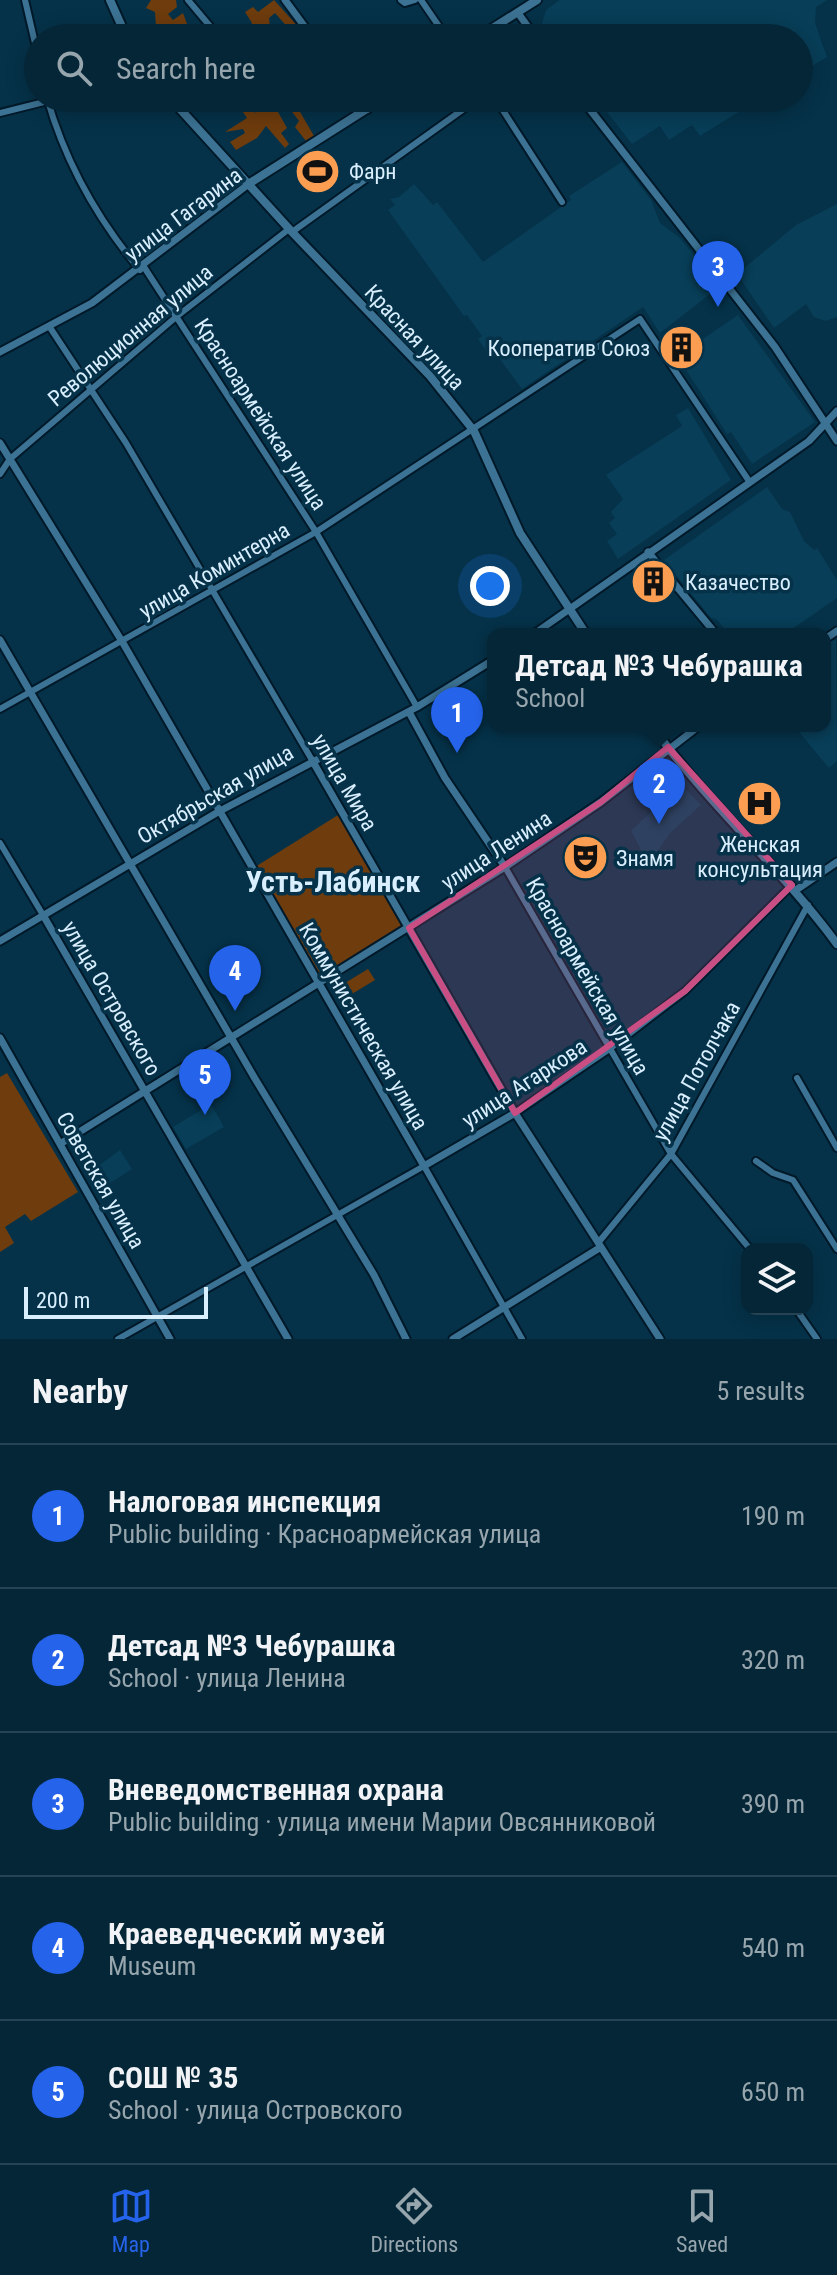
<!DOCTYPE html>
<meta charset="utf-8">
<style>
:root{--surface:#042637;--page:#0d2e3f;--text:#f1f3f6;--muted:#97a5ad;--line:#254352;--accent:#2563eb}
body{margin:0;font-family:"Roboto Condensed",sans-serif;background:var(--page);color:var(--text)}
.controls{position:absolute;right:24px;bottom:24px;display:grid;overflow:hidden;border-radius:16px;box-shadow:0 4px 20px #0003}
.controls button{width:72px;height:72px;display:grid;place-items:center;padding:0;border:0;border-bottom:2px solid var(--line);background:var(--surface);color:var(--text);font:40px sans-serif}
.scale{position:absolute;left:24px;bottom:20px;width:184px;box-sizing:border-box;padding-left:8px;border:4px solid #d9effe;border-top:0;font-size:22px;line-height:28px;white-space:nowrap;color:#d9effe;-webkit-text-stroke:6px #053249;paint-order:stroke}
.you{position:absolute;left:490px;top:586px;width:28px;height:28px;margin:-20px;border:6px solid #fff;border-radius:50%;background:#1a73e8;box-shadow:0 0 0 12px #1a73e833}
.badge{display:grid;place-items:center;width:52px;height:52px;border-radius:50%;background:var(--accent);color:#fff;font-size:26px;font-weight:700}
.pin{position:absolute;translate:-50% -66px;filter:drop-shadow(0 2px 4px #0008)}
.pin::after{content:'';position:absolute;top:42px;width:28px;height:24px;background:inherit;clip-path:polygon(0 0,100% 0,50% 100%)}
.popup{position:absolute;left:487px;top:628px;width:344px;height:104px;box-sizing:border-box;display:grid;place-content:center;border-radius:16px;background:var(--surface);filter:drop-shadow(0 2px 6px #0005);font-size:26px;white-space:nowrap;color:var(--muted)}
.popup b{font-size:30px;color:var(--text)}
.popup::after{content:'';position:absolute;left:50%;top:100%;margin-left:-16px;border:16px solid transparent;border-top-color:var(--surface)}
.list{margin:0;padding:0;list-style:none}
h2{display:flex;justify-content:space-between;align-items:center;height:104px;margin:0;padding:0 32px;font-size:34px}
h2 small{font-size:26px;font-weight:400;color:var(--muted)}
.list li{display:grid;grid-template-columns:52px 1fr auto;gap:24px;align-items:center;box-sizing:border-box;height:144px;padding:0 32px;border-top:2px solid var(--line)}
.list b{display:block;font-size:30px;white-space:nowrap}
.list p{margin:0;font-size:26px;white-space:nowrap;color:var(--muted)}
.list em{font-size:26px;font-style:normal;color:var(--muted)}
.icon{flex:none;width:44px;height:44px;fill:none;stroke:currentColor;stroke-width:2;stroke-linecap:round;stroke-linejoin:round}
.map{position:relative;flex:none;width:837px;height:1339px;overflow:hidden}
.search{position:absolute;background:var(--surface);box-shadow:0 4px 20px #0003;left:24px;right:24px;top:24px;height:88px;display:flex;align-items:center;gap:20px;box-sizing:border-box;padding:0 28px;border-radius:44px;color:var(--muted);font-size:30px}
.sheet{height:824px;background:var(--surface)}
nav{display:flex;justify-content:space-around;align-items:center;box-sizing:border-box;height:112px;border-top:2px solid var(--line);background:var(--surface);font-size:22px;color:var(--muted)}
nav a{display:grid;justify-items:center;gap:4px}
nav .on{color:var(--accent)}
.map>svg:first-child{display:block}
.built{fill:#083e58}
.green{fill:#6e3c0d}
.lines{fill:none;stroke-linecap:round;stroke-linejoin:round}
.minor-casing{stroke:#001929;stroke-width:10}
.tertiary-casing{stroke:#001929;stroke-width:11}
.secondary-casing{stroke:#001929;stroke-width:12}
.minor{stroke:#3c7293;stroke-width:6}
.tertiary{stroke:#3c7293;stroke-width:7}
.secondary{stroke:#3c7293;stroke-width:8}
.marked{fill:#c84e84;fill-opacity:0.2;stroke:#c84e84;stroke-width:6;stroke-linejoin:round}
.labels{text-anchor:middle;stroke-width:7;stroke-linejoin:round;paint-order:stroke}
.poi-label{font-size:22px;fill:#d9effe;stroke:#053249;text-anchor:start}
.street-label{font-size:22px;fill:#d9effe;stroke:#053249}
.district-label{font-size:30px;font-weight:bold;fill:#d9effe;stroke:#053249}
</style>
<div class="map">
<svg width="837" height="1339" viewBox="0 0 837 1339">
<rect width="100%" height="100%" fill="#053249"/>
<path class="built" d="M560 0H827L816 7 815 23 827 57 799 74V38H549L541 27 546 10Z
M596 98H761L700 136 692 125 669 140 660 126 632 144Z
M622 162 651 200 660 223 680 238 719 287 660 333 643 307 522 389 493 350 488 353 478 339 482 336 467 315 464 316 388 210 395 205 390 199 399 197 414 184 433 205 437 202 483 262 571 200 569 196Z
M837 204V317L825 321 814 317 806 304 774 328 737 274 796 225Z
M738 315 815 422 752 464 731 432 727 434 681 362 696 349 694 345Z
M688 408 731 480 618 559 607 541 617 534 609 523 615 518 611 512 623 499 606 475 682 426 676 415Z
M767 487 782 509 790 512 804 541 814 550 817 548 837 580V598L785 634H729L716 619 711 618 664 560Z
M836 640 837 761 829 768 794 726H825V641Z
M680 783 701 805 670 833 653 858H645L631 831Z
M211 1104 224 1127 186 1149 173 1127Z
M120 1150 132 1169 96 1192 86 1175Z"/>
<path class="green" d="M151 0H176L177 7 168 14 173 20 183 13 187 24 184 27 192 38H144L156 27 155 12 146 8Z
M274 0 302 31 300 36 304 33V38H297L275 13 269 18 271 38 245 35 252 23 245 12 253 7 258 12Z
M270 98H292L314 136 306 141 295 127 299 121 290 109 281 112 282 105Z
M268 99 273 106 280 105 278 112 287 128 281 133 289 144 285 148 266 126 257 138 236 150 230 142 245 133 243 129 225 132 247 118 243 112 254 106 255 113Z
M338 815 402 927 321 979 255 867Z
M368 969 375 980 342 1000 335 989Z
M7 1073 78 1192 31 1221 25 1214 5 1227 14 1243 0 1252V1077Z"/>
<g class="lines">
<defs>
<path id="minor" d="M25 0 38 56
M188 0 220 38
M401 0 405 3 415 0
M421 0 447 38
M47 98C65 161 98 220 140 270
M495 98 562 202
M0 113 60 98
M292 232 479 98
M144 267 316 532 417 707
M49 326 126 443 312 760
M0 474 10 459 176 317 289 229
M0 709 316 532 640 319 749 481
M0 843 43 915
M505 867 671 1154 750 1249
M797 1078 837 1148
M515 1113 608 1050 685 991 792 885
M756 1161 773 1173 793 1180 837 1249
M598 1243 671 1154 808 905
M796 1309 817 1339
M118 1339 424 1166 522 1339"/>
<path id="tertiary" d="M285 0 313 38
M518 13 536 38
M360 98 368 109
M581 98 775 347 837 441
M0 352 92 303 250 183
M0 443 123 643 424 1166 515 1113
M648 552 716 634
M534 634 809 441 837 411
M825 639 837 631
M0 640 254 1077 374 1275 406 1339
M409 712 445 778 505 867
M312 760 515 1113 660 1339
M796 890 837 862
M43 915 288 1339
M0 941 218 812 417 707 493 660
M0 1038 170 1339
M60 1144 505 867 601 802 699 726
M453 1339 601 1247"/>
<path id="secondary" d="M110 0 127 38
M477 38 537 0
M170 98 292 232 430 376 474 431 520 533 586 634
M250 183 384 98
M652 726C708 804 780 867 837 944"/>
</defs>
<use href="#minor" class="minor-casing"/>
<use href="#tertiary" class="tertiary-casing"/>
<use href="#secondary" class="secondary-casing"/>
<use href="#minor" class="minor"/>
<use href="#tertiary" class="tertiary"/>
<use href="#secondary" class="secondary"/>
</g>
<path class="marked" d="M668 747 792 885 685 991 515 1113 409 928 601 802Z"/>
<defs>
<symbol id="stadium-disc" viewBox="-11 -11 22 22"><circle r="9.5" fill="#fb9e52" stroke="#053249"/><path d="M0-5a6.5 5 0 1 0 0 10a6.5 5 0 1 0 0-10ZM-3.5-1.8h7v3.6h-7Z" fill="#111"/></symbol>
<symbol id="building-disc" viewBox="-11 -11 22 22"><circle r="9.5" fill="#fb9e52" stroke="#053249"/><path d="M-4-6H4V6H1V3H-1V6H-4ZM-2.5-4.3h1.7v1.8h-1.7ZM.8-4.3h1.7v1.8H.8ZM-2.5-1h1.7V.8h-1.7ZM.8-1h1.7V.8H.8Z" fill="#111"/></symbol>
<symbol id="hospital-disc" viewBox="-11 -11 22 22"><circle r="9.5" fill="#fb9e52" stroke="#053249"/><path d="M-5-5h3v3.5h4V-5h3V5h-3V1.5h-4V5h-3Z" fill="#111"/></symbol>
<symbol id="theatre-disc" viewBox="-11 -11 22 22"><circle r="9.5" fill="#fb9e52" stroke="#053249"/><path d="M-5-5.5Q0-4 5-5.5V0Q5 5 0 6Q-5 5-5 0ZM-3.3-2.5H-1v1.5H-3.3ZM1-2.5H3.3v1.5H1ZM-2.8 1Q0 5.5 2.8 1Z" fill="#111"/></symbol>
</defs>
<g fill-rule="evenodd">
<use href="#stadium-disc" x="292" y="146" width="51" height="51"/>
<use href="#building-disc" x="656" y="322" width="51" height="51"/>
<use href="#building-disc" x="628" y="556" width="51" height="51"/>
<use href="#hospital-disc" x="734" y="778" width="51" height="51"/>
<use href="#theatre-disc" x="560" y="832" width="51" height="51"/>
</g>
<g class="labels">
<g class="poi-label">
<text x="349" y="179">Фарн</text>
<text x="650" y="356" text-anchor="end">Кооператив Союз</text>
<text x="685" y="590">Казачество</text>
<text x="760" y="852" text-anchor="middle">Женская<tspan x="760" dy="25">консультация</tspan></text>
<text x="616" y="866">Знамя</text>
</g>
<g class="street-label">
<text transform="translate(183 214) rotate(-37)" y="8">улица Гагарина</text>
<text transform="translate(130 335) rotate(-40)" y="8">Революционная улица</text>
<text transform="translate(415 337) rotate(47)" y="8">Красная улица</text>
<text transform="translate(261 414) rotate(57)" y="8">Красноармейская улица</text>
<text transform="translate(214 570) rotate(-30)" y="8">улица Коминтерна</text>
<text transform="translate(345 782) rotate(60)" y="8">улица Мира</text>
<text transform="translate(215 794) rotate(-30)" y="8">Октябрьская улица</text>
<text transform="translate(496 850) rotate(-33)" y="8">улица Ленина</text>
<text transform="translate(588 976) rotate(60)" y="8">Красноармейская улица</text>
<text transform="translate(112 998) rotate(60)" y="8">улица Островского</text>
<text transform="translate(364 1026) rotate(60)" y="8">Коммунистическая улица</text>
<text transform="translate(696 1071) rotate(-61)" y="8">улица Потолчака</text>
<text transform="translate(524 1083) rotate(-33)" y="8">улица Агаркова</text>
<text transform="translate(101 1180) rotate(60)" y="8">Советская улица</text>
</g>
<g class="district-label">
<text x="333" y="892">Усть-Лабинск</text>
</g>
</g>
</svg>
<div class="controls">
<button><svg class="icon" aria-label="layers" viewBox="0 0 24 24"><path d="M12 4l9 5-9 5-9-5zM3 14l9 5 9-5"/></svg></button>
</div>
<div class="scale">200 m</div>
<div class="you"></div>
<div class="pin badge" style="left:457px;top:753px">1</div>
<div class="pin badge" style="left:659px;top:824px">2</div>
<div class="popup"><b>Детсад №3 Чебурашка</b>School</div>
<div class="pin badge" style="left:718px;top:307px">3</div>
<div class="pin badge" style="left:235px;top:1011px">4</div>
<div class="pin badge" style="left:205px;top:1115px">5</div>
<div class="search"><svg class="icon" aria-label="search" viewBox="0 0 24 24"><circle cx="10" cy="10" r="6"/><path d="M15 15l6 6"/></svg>Search here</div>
</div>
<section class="sheet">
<h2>Nearby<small>5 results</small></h2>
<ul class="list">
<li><span class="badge">1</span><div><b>Налоговая инспекция</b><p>Public building · Красноармейская улица</p></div><em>190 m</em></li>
<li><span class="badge">2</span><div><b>Детсад №3 Чебурашка</b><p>School · улица Ленина</p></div><em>320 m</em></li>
<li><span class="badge">3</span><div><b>Вневедомственная охрана</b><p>Public building · улица имени Марии Овсянниковой</p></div><em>390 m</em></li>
<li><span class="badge">4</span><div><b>Краеведческий музей</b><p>Museum</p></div><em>540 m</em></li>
<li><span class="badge">5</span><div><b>СОШ № 35</b><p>School · улица Островского</p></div><em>650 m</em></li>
</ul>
</section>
<nav>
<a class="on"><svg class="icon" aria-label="map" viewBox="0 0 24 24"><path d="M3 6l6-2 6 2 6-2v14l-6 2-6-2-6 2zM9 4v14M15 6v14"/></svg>Map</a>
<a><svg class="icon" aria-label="directions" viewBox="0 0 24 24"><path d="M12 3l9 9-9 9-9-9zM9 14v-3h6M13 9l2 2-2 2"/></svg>Directions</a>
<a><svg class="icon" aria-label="saved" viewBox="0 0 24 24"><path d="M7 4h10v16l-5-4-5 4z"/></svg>Saved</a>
</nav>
